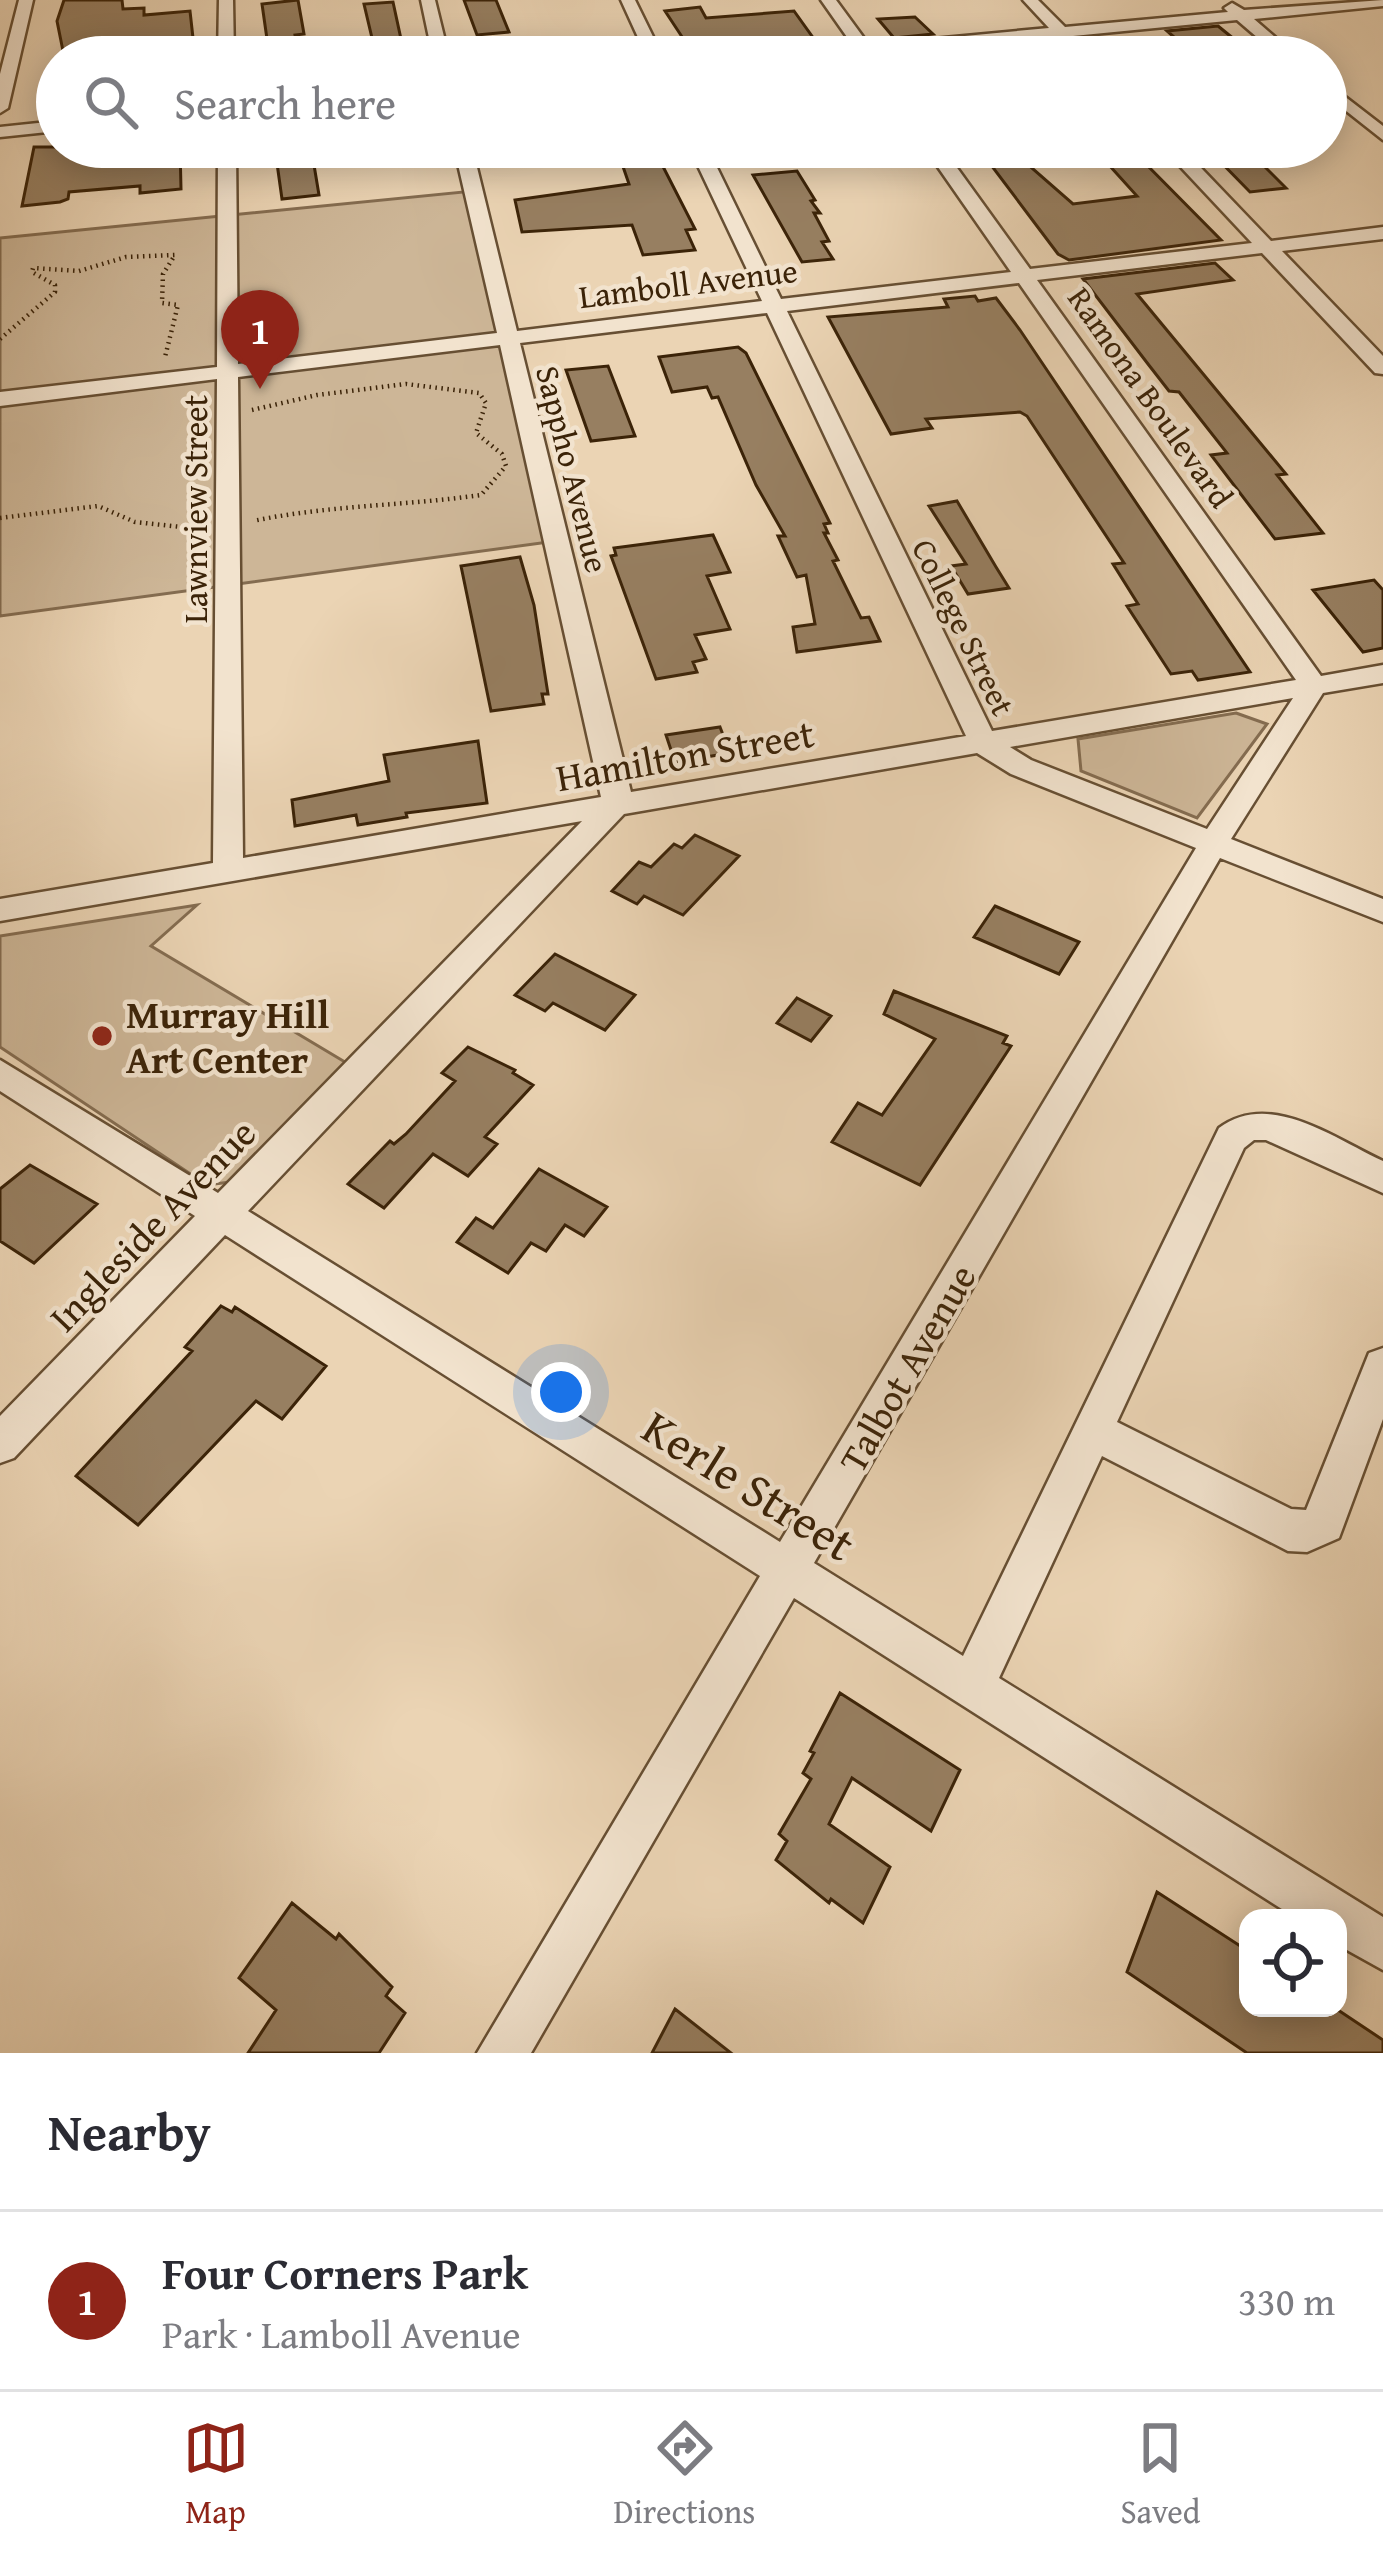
<!DOCTYPE html>
<meta charset="utf-8">
<style>
:root{--surface:#fff;--page:#f7f7f7;--text:#2b2b33;--muted:#7c7c81;--line:#e1e1e2;--accent:#8f2418}
body{margin:0;font-family:"Gentium Book Plus",serif;background:var(--page);color:var(--text)}
.controls{position:absolute;right:36px;bottom:36px;display:grid;overflow:hidden;border-radius:24px;box-shadow:0 6px 30px #0003}
.controls button{width:108px;height:108px;display:grid;place-items:center;padding:0;border:0;border-bottom:3px solid var(--line);background:var(--surface);color:var(--text);font:60px sans-serif}
.you{position:absolute;left:561px;top:1392px;width:42px;height:42px;margin:-30px;border:9px solid #fff;border-radius:50%;background:#1a73e8;box-shadow:0 0 0 18px #1a73e833}
.badge{display:grid;place-items:center;width:78px;height:78px;border-radius:50%;background:var(--accent);color:#fff;font-size:39px;font-weight:700}
.pin{position:absolute;translate:-50% -99px;filter:drop-shadow(0 3px 6px #0008)}
.pin::after{content:'';position:absolute;top:63px;width:42px;height:36px;background:inherit;clip-path:polygon(0 0,100% 0,50% 100%)}
.list{margin:0;padding:0;list-style:none}
h2{display:flex;justify-content:space-between;align-items:center;height:156px;margin:0;padding:0 48px;font-size:51px}
h2 small{font-size:39px;font-weight:400;color:var(--muted)}
.list li{display:grid;grid-template-columns:78px 1fr auto;gap:36px;align-items:center;box-sizing:border-box;height:180px;padding:0 48px;border-top:3px solid var(--line)}
.list b{display:block;font-size:45px;white-space:nowrap}
.list p{margin:0;font-size:39px;white-space:nowrap;color:var(--muted)}
.list em{font-size:39px;font-style:normal;color:var(--muted)}
.icon{flex:none;width:66px;height:66px;fill:none;stroke:currentColor;stroke-width:2;stroke-linecap:round;stroke-linejoin:round}
.map{position:relative;flex:none;width:1383px;height:2053px;overflow:hidden}
.search{position:absolute;background:var(--surface);box-shadow:0 6px 30px #0003;left:36px;right:36px;top:36px;height:132px;display:flex;align-items:center;gap:30px;box-sizing:border-box;padding:0 42px;border-radius:66px;color:var(--muted);font-size:45px}
.sheet{height:336px;background:var(--surface)}
nav{display:flex;justify-content:space-around;align-items:center;box-sizing:border-box;height:168px;border-top:3px solid var(--line);background:var(--surface);font-size:33px;color:var(--muted)}
nav a{display:grid;justify-items:center;gap:6px}
nav .on{color:var(--accent)}
.map>svg:first-child{display:block}
.green{fill:#cdb697;stroke:#846c50;stroke-width:3}
.building{fill:#977f61;stroke:#3b2308;stroke-width:3}
.lines{fill:none;stroke-linecap:round;stroke-linejoin:round}
.minor-casing{stroke:#674f33;stroke-width:5}
.path{stroke:#3b2308;stroke-width:4.5;stroke-dasharray:1.5 4.5;stroke-linecap:butt}
.minor{fill:#f2e3ce;fill-rule:evenodd}
.poi-dot{fill:#8f2418;stroke:#f2e3ce;stroke-width:4.5}
.labels{text-anchor:middle;stroke-width:9;stroke-linejoin:round;paint-order:stroke}
.far-street-label{font-size:33px;fill:#3b2308;stroke:#f2e3ce}
.street-label{font-size:39px;fill:#3b2308;stroke:#f2e3ce}
.poi-label{font-size:39px;font-weight:bold;fill:#3b2308;stroke:#f2e3ce;text-anchor:start}
.near-street-label{font-size:48px;fill:#3b2308;stroke:#f2e3ce}
</style>
<div class="map">
<svg width="1383" height="2053" viewBox="0 0 1383 2053">
<rect width="100%" height="100%" fill="#ebd4b4"/>
<filter id="stains"><feTurbulence type="fractalNoise" baseFrequency=".00167" numOctaves="4"/><feColorMatrix values="0 0 0 0 .2 0 0 0 0 .09 0 0 0 0 .02 0 0 0 .5 -.17"/></filter>
<radialGradient id="worn" r=".72"><stop offset=".6" stop-color="#630" stop-opacity="0"/><stop offset="1" stop-color="#630" stop-opacity=".3"/></radialGradient>
<path class="green" d="M473 191 556 541 0 616V238Z
M1236 713 1267 724 1197 818 1081 771 1078 739Z
M197 905 151 946 350 1065 238 1181 207 1185 0 1047V936Z"/>
<path class="building" d="M64 0H122L123 9 144 8V15L190 11 193 38 182 39 181 45 64 56 57 21Z
M298 0 304 34 295 35 298 50 269 53 262 4Z
M464 0H496L509 32 477 35Z
M393 2 404 53 376 55 364 4Z
M700 7 706 18 794 11 819 46 694 55 665 11Z
M915 17 933 34 894 38 878 19Z
M1218 26 1256 57 1175 38 1167 31Z
M34 147H180L181 189 140 193V186L69 192 68 199 60 202 22 206Z
M294 147H311L319 195 282 199 275 149Z
M1206 147H1245L1286 188 1250 192Z
M654 149 695 229 686 230 695 250 643 255 632 225 522 232 515 200 629 184 618 152Z
M1133 151 1221 240 1069 260 1058 254 991 165 1024 161 1073 204 1137 196 1099 154Z
M797 171 815 200 811 201 820 213H814L829 241 822 242 833 259 802 262 753 175Z
M1215 263 1233 280 1137 294 1286 474 1277 475 1323 533 1275 539 1211 455 1227 453 1179 392 1169 391 1148 364 1083 279Z
M975 296 978 301 996 298 1020 330 1250 672 1198 680 1192 671 1171 674 1127 606 1138 604 1113 564 1124 563 1027 416 1020 412 926 419 932 428 891 434 828 317 948 307 944 299Z
M738 347 746 353 830 523 824 524 828 533H824L838 560 833 561 861 618 869 617 880 641 797 652 793 627 815 624 806 575 797 577 778 536H785L756 485 718 397 712 398 707 387 672 392 659 357Z
M608 366 635 436 591 441 566 370Z
M957 501 996 567 1009 588 968 594 951 566 966 564 929 506Z
M713 535 730 572 707 576 730 629 695 635 706 659 693 662 697 672 656 679 611 556 616 555 614 548Z
M520 557 534 605 548 694H542L544 704 491 711 461 566Z
M1374 580 1383 590V648L1363 652 1313 590Z
M720 727 730 753 675 762 666 735Z
M478 741 487 803 406 813 407 817 358 825 356 815 295 826 292 800 389 781 384 755Z
M695 835 739 856 683 915 644 896 637 904 612 891 639 862 651 867 674 844 682 848Z
M995 906 1079 942 1059 974 974 937Z
M555 954 635 995 605 1030 553 1003 545 1011 515 995Z
M894 991 1007 1036 1003 1043 1011 1046 920 1185 832 1142 858 1103 882 1115 935 1039 884 1014Z
M797 998 831 1016 811 1041 777 1023Z
M468 1047 515 1070 513 1073 533 1085 485 1137 497 1144 468 1176 433 1154 384 1208 348 1184 390 1141 394 1144 406 1134 455 1081 442 1073Z
M30 1165 97 1204 34 1263 0 1241V1189Z
M539 1169 607 1207 584 1236 565 1225 546 1251 531 1243 508 1273 457 1242 476 1218 493 1228Z
M221 1306 232 1312 235 1307 326 1366 282 1419 256 1401 138 1525 76 1476 192 1351 185 1347Z
M840 1693 960 1770 931 1831 852 1778 829 1824 890 1867 863 1923 831 1899 829 1903 776 1860 787 1841 779 1834 811 1779 803 1773 814 1753 810 1751Z
M1157 1892 1248 1951V2008H1335L1383 2040V2053H1247L1127 1972Z
M292 1903 336 1939 339 1934 392 1987 386 1996 405 2013 379 2053H248L276 2010 239 1978Z
M675 2009 731 2053H652Z"/>
<g class="lines">
<defs>
<path id="minor" d="M19 0H33L8 108 0 113V74Z
M219 0H233L234 57H218Z
M421 0H435L449 57H433Z
M621 0H635L663 57H647Z
M821 0H836L869 45 1049 28 1023 0H1038L1065 27 1228 12 1224 8 1232 3 1244 10 1383 0V6L1254 19 1298 57H1280L1237 20 1073 36 1093 57H1076L1057 37 877 57H785L854 47Z
M1326 82 1383 126V140L1326 95Z
M57 121V131L0 137V127Z
M218 147H236L238 364 497 333 454 147H472L517 331 762 301 689 147H707L781 299 1011 272 924 147H942L1030 269 1252 243 1162 147H1181L1271 241 1383 227V239L1282 251 1383 356V374L1375 373 1262 253 1037 280 1321 676 1383 665V683L1323 693 1231 839 1383 899V922L1220 858 814 1563 963 1656 1219 1128C1270 1090 1333 1138 1383 1161V1193L1266 1140H1254L1244 1148 1117 1422 1291 1509 1306 1510 1369 1353 1383 1348V1419L1339 1538 1307 1552 1288 1551 1102 1456 999 1678 1383 1917V1970L1338 1945V1918H1296L794 1598 531 2053H477L760 1576 225 1235 14 1458 0 1463V1416L195 1216 0 1091V1060L218 1193 582 821 0 921V899L213 863 217 379 0 406V392L217 367ZM1019 283 1296 680 992 731 787 311ZM767 313 966 736 631 792 520 343ZM500 345 601 797 243 858 238 377ZM1293 698 1207 829 1031 760 1010 747ZM977 753 1011 774 1196 848 780 1542 248 1211 624 814Z"/>
</defs>
<use href="#minor" class="minor-casing"/>
<path class="path" d="M0 339 55 292V285L32 272 33 268 79 271 126 257 175 255 163 274 162 303 178 305 165 357
M252 410 317 395 406 384 479 393 486 403 476 433 502 454 506 466 481 495C404 506 329 505 253 521
M0 518 98 506 135 522 200 529"/>
<use href="#minor" class="minor"/>
</g>
<circle class="poi-dot" cx="102" cy="1036" r="12"/>
<g class="labels">
<g class="far-street-label">
<text transform="translate(688 283) rotate(-7)" y="12">Lamboll Avenue</text>
<text transform="translate(1151 397) rotate(55)" y="12">Ramona Boulevard</text>
<text transform="translate(573 469) rotate(76)" y="12">Sappho Avenue</text>
<text transform="translate(195 509) rotate(-90)" y="12">Lawnview Street</text>
<text transform="translate(964 627) rotate(64)" y="12">College Street</text>
</g>
<g class="street-label">
<text transform="translate(685 755) rotate(-10)" y="14">Hamilton Street</text>
<text transform="translate(152 1225) rotate(-46)" y="14">Ingleside Avenue</text>
<text transform="translate(907 1368) rotate(-60)" y="14">Talbot Avenue</text>
</g>
<g class="poi-label">
<text x="126" y="1028">Murray Hill<tspan x="126" dy="45">Art Center</tspan></text>
</g>
<g class="near-street-label">
<text transform="translate(749 1485) rotate(32)" y="17">Kerle Street</text>
</g>
</g>
<rect width="100%" height="100%" filter="url(#stains)"/>
<rect width="100%" height="100%" fill="url(#worn)"/>
</svg>
<div class="controls">
<button><svg class="icon" aria-label="locate" viewBox="0 0 24 24"><circle cx="12" cy="12" r="6"/><path d="M12 2v4M12 18v4M2 12h4M18 12h4"/></svg></button>
</div>
<div class="you"></div>
<div class="pin badge" style="left:260px;top:389px">1</div>
<div class="search"><svg class="icon" aria-label="search" viewBox="0 0 24 24"><circle cx="10" cy="10" r="6"/><path d="M15 15l6 6"/></svg>Search here</div>
</div>
<section class="sheet">
<h2>Nearby<small></small></h2>
<ul class="list">
<li><span class="badge">1</span><div><b>Four Corners Park</b><p>Park · Lamboll Avenue</p></div><em>330 m</em></li>
</ul>
</section>
<nav>
<a class="on"><svg class="icon" aria-label="map" viewBox="0 0 24 24"><path d="M3 6l6-2 6 2 6-2v14l-6 2-6-2-6 2zM9 4v14M15 6v14"/></svg>Map</a>
<a><svg class="icon" aria-label="directions" viewBox="0 0 24 24"><path d="M12 3l9 9-9 9-9-9zM9 14v-3h6M13 9l2 2-2 2"/></svg>Directions</a>
<a><svg class="icon" aria-label="saved" viewBox="0 0 24 24"><path d="M7 4h10v16l-5-4-5 4z"/></svg>Saved</a>
</nav>
